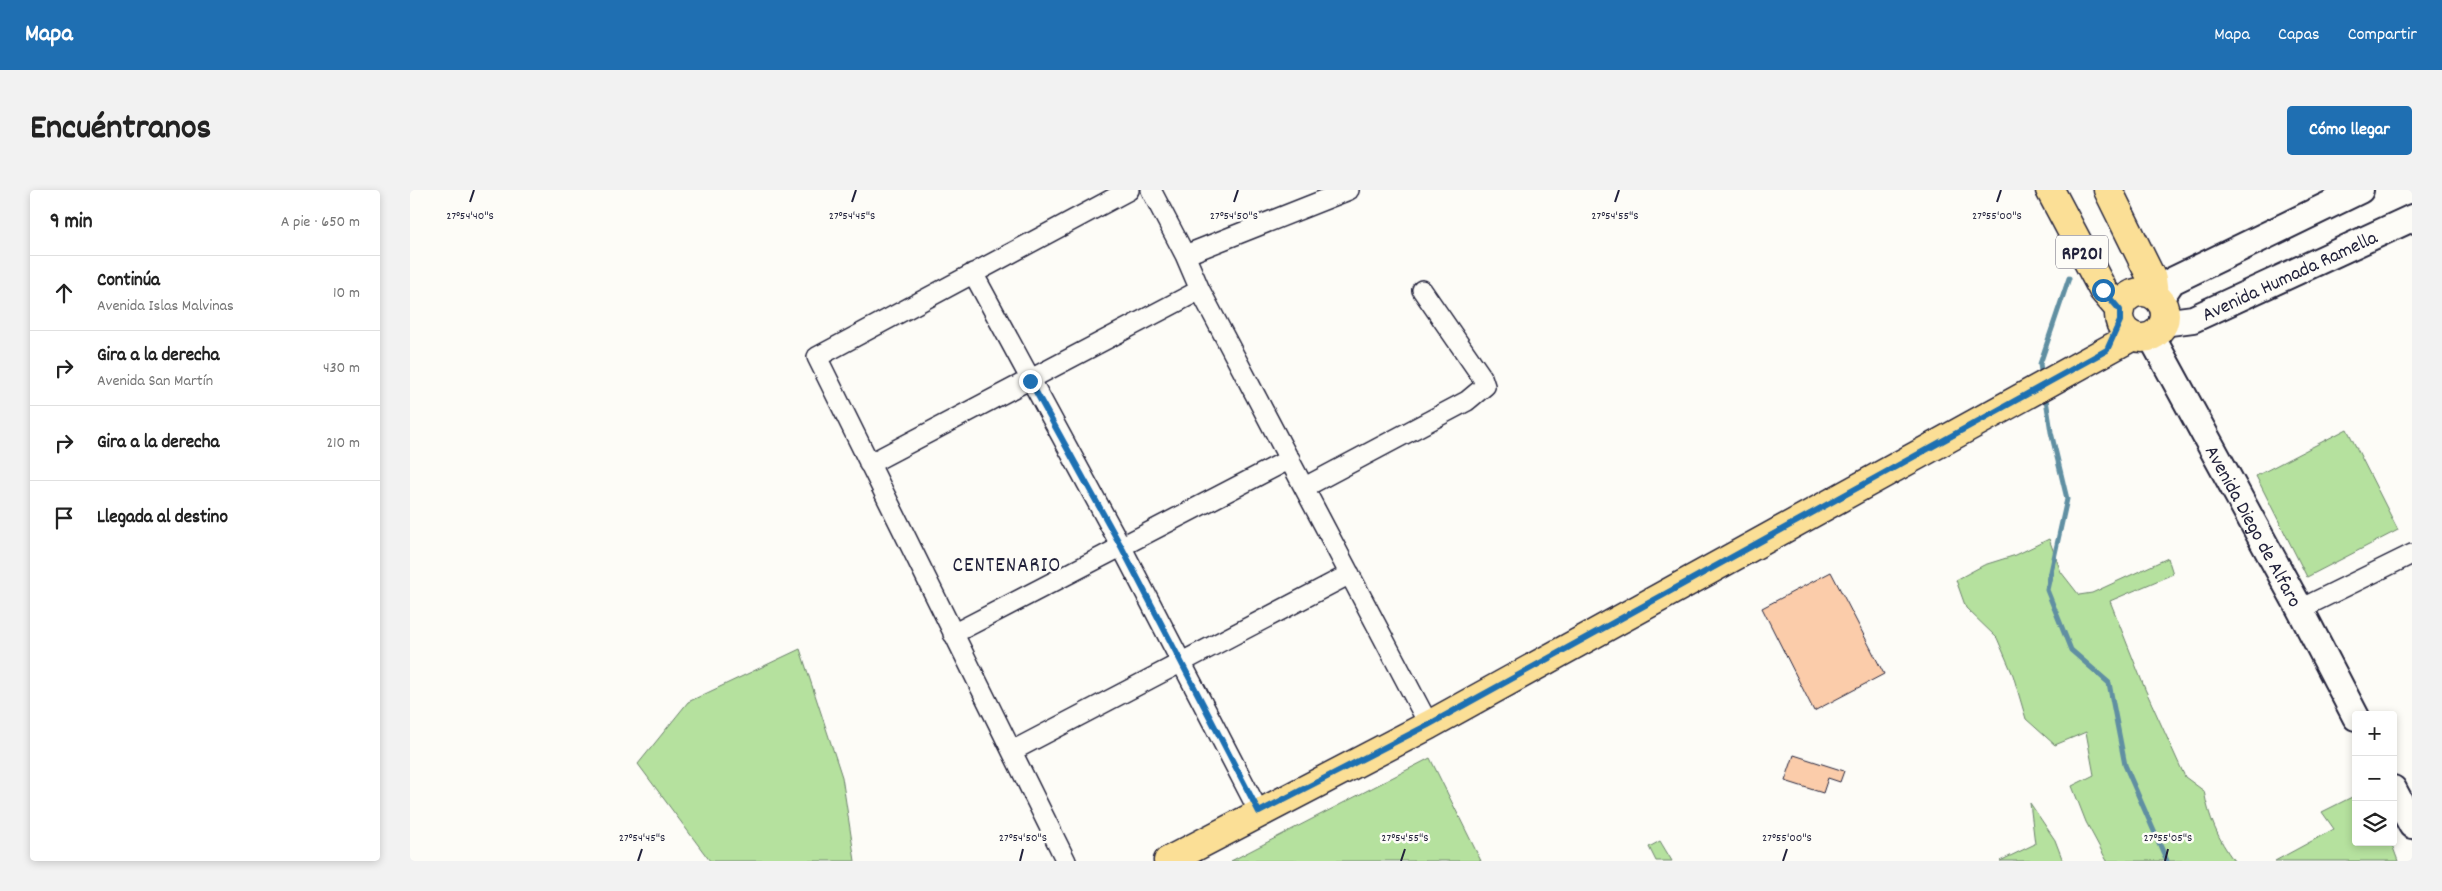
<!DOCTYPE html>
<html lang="es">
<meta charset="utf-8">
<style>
:root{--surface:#fff;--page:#f2f2f2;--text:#222;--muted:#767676;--line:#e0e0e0;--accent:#1f6fb2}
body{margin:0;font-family:Dekko,sans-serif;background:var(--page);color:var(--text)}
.controls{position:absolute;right:15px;bottom:15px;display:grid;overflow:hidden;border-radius:5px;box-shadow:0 2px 8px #0003}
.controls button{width:45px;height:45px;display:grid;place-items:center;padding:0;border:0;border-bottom:1px solid var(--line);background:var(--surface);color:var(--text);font:25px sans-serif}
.stop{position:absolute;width:15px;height:15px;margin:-11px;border:4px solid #1f6fb2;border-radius:50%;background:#fff}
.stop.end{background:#1f6fb2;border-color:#fff;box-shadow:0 1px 5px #0008}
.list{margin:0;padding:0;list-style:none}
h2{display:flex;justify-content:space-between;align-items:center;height:65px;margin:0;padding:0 20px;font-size:21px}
h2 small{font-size:16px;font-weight:400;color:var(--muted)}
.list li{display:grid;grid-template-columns:32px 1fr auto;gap:15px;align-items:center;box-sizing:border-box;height:75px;padding:0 20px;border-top:1px solid var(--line)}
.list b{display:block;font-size:19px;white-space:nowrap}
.list p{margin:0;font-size:16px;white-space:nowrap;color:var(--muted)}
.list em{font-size:16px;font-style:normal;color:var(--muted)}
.icon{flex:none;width:28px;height:28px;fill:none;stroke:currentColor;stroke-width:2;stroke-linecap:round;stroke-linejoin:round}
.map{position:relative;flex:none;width:2002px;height:671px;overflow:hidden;border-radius:5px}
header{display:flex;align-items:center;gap:30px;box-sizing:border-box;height:70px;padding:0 25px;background:var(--accent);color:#fff}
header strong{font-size:24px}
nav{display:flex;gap:28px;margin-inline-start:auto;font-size:18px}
.intro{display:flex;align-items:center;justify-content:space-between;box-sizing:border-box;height:120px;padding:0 30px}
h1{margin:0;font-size:35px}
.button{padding:12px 22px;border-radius:5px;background:var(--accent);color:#fff;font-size:18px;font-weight:700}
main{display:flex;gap:30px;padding:0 30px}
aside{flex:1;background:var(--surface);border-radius:5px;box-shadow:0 2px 8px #0003}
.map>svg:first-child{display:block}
.green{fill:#b5e19e;stroke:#6c826c}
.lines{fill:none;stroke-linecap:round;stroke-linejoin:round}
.stream{stroke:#608fa2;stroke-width:5}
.building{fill:#fbccaa;stroke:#22223b}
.street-casing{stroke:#22223b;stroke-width:22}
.secondary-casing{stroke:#22223b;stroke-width:30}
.primary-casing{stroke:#22223b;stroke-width:31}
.street{stroke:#fdfcf7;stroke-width:19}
.secondary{stroke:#fdfcf7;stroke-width:26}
.primary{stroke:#fbdf96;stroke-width:28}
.route{stroke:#1f6fb2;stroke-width:6}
.ticks{fill:none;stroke:#22223b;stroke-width:2}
.labels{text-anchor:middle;stroke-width:5;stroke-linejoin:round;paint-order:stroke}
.shield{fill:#fdfcf7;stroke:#646373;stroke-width:1}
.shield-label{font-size:19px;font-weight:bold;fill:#22223b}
.street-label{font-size:20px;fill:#22223b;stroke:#fdfcf7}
.neighbourhood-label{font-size:21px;letter-spacing:1px;fill:#22223b;stroke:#fdfcf7}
.ticks-label{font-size:12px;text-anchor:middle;fill:#22223b;stroke:#fdfcf7;stroke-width:5;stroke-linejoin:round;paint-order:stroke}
</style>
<header>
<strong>Mapa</strong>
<nav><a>Mapa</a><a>Capas</a><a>Compartir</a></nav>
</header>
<div class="intro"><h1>Encuéntranos</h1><a class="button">Cómo llegar</a></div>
<main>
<aside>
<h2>9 min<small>A pie · 650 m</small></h2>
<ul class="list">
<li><svg class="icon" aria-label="ahead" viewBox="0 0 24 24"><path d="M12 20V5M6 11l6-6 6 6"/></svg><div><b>Continúa</b><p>Avenida Islas Malvinas</p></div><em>10 m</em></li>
<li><svg class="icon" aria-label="right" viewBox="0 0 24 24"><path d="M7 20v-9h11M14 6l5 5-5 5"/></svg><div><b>Gira a la derecha</b><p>Avenida San Martín</p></div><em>430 m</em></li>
<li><svg class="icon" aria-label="right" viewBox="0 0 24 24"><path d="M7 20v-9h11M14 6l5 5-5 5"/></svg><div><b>Gira a la derecha</b></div><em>210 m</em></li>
<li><svg class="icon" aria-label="arrive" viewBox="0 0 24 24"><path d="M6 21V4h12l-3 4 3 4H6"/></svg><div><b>Llegada al destino</b></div></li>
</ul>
</aside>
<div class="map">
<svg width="2002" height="671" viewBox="0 0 2002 671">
<rect width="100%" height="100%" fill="#fdfcf7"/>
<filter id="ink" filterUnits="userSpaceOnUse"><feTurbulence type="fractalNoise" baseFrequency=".02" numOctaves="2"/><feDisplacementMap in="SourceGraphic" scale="10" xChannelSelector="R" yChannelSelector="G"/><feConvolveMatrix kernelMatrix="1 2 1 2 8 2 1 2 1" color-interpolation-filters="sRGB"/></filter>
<g filter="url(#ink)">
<path class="green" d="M1937 239 1988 340 1897 387 1846 286Z
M1639 349 1651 382 1669 405 1682 403 1758 368 1763 384 1700 411 1735 499 1775 587 1794 601C1799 628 1808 649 1824 671H1697L1676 632 1662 596 1684 585 1676 542 1645 555 1616 529 1603 485 1587 448 1556 418 1546 390 1574 375 1606 365Z
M390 459 432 587 445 671H300L228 574 278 512Z
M1020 568 1071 671H821Z
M1946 605V652H1981L1988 671H1865L1924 639 1912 622Z
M1620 613 1645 650 1653 671H1590L1625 654Z
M1250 651 1262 671H1246L1239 657Z"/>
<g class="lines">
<path class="stream" d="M1632 187 1630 174 1659 88
M1635 203 1641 242 1657 309 1637 400 1661 460 1699 493 1715 575 1757 671"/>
</g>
<path class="building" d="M1421 382 1474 484 1404 521 1352 418Z
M1384 565 1434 581 1430 592 1418 588 1413 603 1375 591Z"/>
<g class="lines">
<defs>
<path id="street" d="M741 0 775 65 790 100 1019 535
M775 65 939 0
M563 83 712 358 849 622
M459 274 790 100
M895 297 1057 211 1075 196 1072 187 1012 100
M1890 419 2002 364
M543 444 880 269
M602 561 940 384
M656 671 407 167 719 0"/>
<g id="secondary">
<path d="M1749 110 1762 91 1950 0"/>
<path id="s1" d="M1753 133 1783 129 2002 28"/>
<path id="s2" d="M1741 146 1890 419 1946 527"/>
<path d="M1983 599 2002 635"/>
</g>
<path id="primary" d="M1640 0 1693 100 1710 120
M1698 0 1742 89 1744 105
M1709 125a23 23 0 1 1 46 0a23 23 0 1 1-46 0Z
M758 671 1019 535 1723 146"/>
</defs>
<use href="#street" class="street-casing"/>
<use href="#secondary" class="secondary-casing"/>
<use href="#primary" class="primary-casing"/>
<use href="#street" class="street"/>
<use href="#secondary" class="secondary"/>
<use href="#primary" class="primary"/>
</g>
</g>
<g class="lines" filter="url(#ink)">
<path class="route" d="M620 191 712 358 849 622 1018 535 1697 160 1710 131V120L1693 100"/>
</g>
<path class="ticks" d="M60 12 64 0M442 12 446 0M824 12 828 0M1205 12 1209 0M1587 12 1591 0M228 671 232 659M610 671 613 659M991 671 995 659M1373 671 1377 659M1755 671 1758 659"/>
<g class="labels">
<rect class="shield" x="1646" y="45.5" width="52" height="33" rx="4"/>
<g class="shield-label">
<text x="1672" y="69">RP201</text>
</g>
<g class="street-label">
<text dy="7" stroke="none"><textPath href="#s1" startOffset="136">Avenida Humada Ramella</textPath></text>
<text dy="7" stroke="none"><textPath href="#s2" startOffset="216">Avenida Diego de Alfaro</textPath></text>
</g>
<g class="neighbourhood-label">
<text x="597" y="381">CENTENARIO</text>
</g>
</g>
<g class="ticks-label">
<text x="60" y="29">27°54'40"S</text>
<text x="442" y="29">27°54'45"S</text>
<text x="824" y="29">27°54'50"S</text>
<text x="1205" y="29">27°54'55"S</text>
<text x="1587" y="29">27°55'00"S</text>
<text x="232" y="651">27°54'45"S</text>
<text x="613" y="651">27°54'50"S</text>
<text x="995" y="651">27°54'55"S</text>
<text x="1377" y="651">27°55'00"S</text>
<text x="1758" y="651">27°55'05"S</text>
</g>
</svg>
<div class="controls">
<button>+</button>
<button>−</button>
<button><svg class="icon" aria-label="layers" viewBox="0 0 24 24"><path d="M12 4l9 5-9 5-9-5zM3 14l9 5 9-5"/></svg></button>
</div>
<div class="stop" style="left:1693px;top:100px"></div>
<div class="stop end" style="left:620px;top:191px"></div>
</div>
</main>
